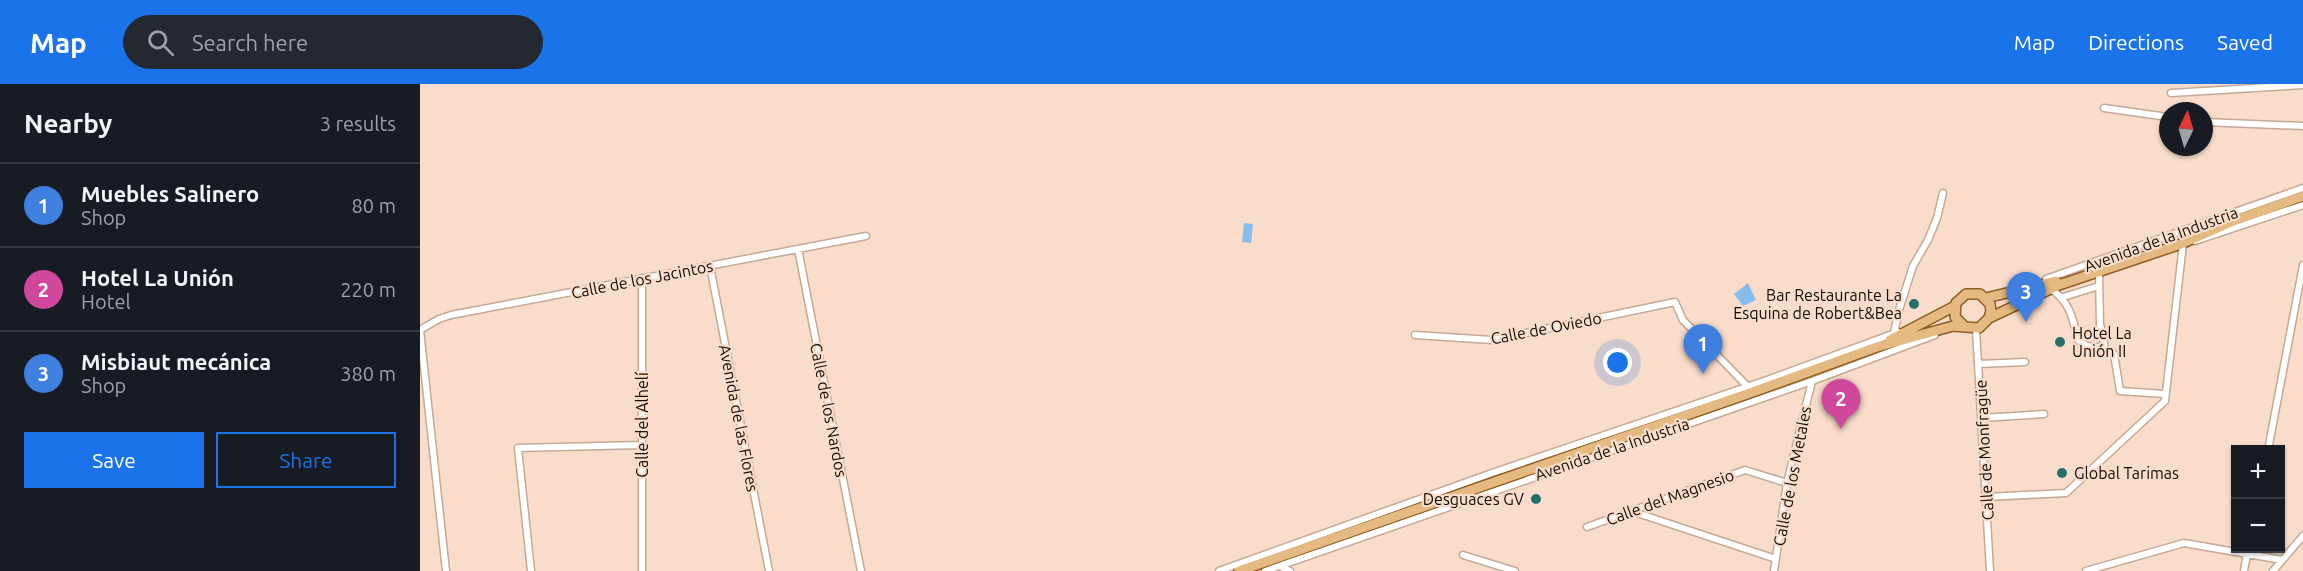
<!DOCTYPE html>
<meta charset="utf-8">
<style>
:root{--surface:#171b24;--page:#242831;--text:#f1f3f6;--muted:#9ea1a6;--line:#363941;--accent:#1a73e8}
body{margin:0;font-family:Ubuntu,sans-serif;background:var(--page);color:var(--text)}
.controls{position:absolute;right:18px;bottom:18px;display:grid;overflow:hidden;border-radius:0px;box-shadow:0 2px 4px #0004}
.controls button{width:54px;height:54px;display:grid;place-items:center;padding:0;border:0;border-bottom:2px solid var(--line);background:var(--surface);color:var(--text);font:30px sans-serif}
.compass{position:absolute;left:1739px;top:18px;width:54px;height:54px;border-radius:50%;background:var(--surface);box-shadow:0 2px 4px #0004;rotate:5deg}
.you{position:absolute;left:1198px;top:279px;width:21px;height:21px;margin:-15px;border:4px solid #fff;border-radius:50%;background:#1a73e8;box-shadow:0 0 0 9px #1a73e833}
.badge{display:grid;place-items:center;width:39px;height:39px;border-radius:50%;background:var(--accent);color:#fff;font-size:20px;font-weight:700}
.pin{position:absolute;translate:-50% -50px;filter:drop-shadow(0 2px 3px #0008)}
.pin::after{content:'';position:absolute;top:32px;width:21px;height:18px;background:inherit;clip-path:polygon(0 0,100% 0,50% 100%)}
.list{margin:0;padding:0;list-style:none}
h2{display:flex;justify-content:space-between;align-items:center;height:78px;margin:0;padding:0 24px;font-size:26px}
h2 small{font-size:20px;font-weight:400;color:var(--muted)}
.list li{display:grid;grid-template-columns:39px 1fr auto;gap:18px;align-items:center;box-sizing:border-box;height:84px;padding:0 24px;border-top:2px solid var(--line)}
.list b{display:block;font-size:22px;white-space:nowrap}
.list p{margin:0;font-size:20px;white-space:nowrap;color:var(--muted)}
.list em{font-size:20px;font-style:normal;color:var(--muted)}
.actions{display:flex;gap:12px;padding:18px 24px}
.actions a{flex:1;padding:14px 0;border:2px solid var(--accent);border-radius:0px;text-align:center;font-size:21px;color:var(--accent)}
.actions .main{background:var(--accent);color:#fff}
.icon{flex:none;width:33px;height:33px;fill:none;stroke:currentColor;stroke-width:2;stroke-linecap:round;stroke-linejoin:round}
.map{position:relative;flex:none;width:1883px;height:487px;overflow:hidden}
header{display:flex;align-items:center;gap:36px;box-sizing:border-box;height:84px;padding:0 30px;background:var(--accent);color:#fff}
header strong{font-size:28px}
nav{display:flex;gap:33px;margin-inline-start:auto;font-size:21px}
.search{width:420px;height:54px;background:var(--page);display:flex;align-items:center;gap:15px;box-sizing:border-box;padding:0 21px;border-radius:33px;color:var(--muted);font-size:22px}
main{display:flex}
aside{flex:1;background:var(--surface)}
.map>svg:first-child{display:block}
.water{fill:#85bdee}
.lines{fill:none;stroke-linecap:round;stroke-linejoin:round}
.street-casing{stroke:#c4a997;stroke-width:9}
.primary-casing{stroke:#915e20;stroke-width:12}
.street{stroke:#fff;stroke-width:6}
.primary{stroke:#e5b982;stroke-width:9}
.poi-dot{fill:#26706b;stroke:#f9ddca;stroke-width:2}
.labels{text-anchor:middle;stroke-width:4.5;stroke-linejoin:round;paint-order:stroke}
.street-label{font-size:16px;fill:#140b05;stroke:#f9ddca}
.poi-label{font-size:16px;fill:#140b05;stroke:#f9ddca;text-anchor:end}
</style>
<header>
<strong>Map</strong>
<div class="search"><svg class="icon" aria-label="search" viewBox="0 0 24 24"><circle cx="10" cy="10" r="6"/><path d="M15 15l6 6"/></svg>Search here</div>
<nav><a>Map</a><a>Directions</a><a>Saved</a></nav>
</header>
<main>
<aside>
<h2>Nearby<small>3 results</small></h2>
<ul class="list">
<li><span class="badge" style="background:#3f7fe0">1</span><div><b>Muebles Salinero</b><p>Shop</p></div><em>80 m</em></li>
<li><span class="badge" style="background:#d1479c">2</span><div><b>Hotel La Unión</b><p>Hotel</p></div><em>220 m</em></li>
<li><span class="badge" style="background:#3f7fe0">3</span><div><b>Misbiaut mecánica</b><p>Shop</p></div><em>380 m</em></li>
</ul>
<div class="actions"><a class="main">Save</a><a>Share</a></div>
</aside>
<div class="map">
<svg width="1883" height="487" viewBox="0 0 1883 487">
<rect width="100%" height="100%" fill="#f9ddca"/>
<path class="water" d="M824 139 833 140 831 159 822 158Z
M1328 199 1336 216 1323 222 1314 210Z"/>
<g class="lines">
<defs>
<path id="street" d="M1751 9 1883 1
M1684 24 1748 33
M1784 38 1883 42
M1775 157 1883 121
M378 165 441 487
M290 182 349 487
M1679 188 1680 240 1685 264 1694 270 1700 307 1745 310
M1626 195 1883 104
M1631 205C1650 218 1653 235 1658 256L1667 262 1685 264
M1643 213 1679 202
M1556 245 1570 487
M0 246 19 235 31 231 446 152
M0 246 26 487
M1474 249 1479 226 1493 182 1508 156 1517 134 1523 109
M995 251 1072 256 1255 218 1263 236 1327 302
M1559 280 1605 278
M1562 334 1624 330
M1848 366 1883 181
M1567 413 1646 409 1745 317 1763 160
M1211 427 1356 475
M1167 443 1325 386 1367 399
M1043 471 1095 487
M859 482 870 487
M111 487 98 364 221 361
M222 487V194
M799 487 1072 389 1347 296 1478 248
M845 487 1392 297 1515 251
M1354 487 1367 399 1392 297
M1666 487 1764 459 1862 476
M1824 487 1828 464
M1853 487 1883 452"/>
<path id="primary" d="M1566 214 1636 197
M1569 234 1639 201 1761 160 1816 136 1883 112
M1470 256 1535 222
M819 487 1330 309 1457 263 1533 242 1559 244 1569 234 1571 227 1570 220 1560 210H1546L1536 219 1535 233 1545 243"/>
</defs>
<use href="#street" class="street-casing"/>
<use href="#primary" class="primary-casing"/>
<use href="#street" class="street"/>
<use href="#primary" class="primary"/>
</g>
<g class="poi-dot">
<circle cx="1494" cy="220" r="6"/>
<circle cx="1640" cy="258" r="6"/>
<circle cx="1642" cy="389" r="6"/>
<circle cx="1116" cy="415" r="6"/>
</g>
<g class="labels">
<g class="street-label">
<text transform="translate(1741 155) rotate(-20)" y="6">Avenida de la Industria</text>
<text transform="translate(222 195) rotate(-11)" y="6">Calle de los Jacintos</text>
<text transform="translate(1126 244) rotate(-11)" y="6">Calle de Oviedo</text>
<text transform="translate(409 326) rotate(79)" y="6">Calle de los Nardos</text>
<text transform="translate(319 334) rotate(79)" y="6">Avenida de las Flores</text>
<text transform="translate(222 341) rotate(-90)" y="6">Calle del Alhelí</text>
<text transform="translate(1192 365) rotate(-19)" y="6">Avenida de la Industria</text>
<text transform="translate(1564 366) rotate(-93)" y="6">Calle de Monfragüe</text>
<text transform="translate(1372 392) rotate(-79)" y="6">Calle de los Metales</text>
<text transform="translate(1250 413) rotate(-20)" y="6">Calle del Magnesio</text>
</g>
<g class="poi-label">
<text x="1482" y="217">Bar Restaurante La<tspan x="1482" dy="18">Esquina de Robert&amp;Bea</tspan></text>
<text x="1652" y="255" text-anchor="start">Hotel La<tspan x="1652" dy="18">Unión II</tspan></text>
<text x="1654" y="395" text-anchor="start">Global Tarimas</text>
<text x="1104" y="421">Desguaces GV</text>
</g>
</g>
</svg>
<div class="controls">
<button>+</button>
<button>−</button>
</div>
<svg class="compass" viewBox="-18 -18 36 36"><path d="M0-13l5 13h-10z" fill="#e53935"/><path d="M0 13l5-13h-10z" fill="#9ea1a6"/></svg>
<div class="you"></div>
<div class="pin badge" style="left:1283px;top:290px;background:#3f7fe0">1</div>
<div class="pin badge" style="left:1421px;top:345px;background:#d1479c">2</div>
<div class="pin badge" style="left:1606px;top:238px;background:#3f7fe0">3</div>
</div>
</main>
